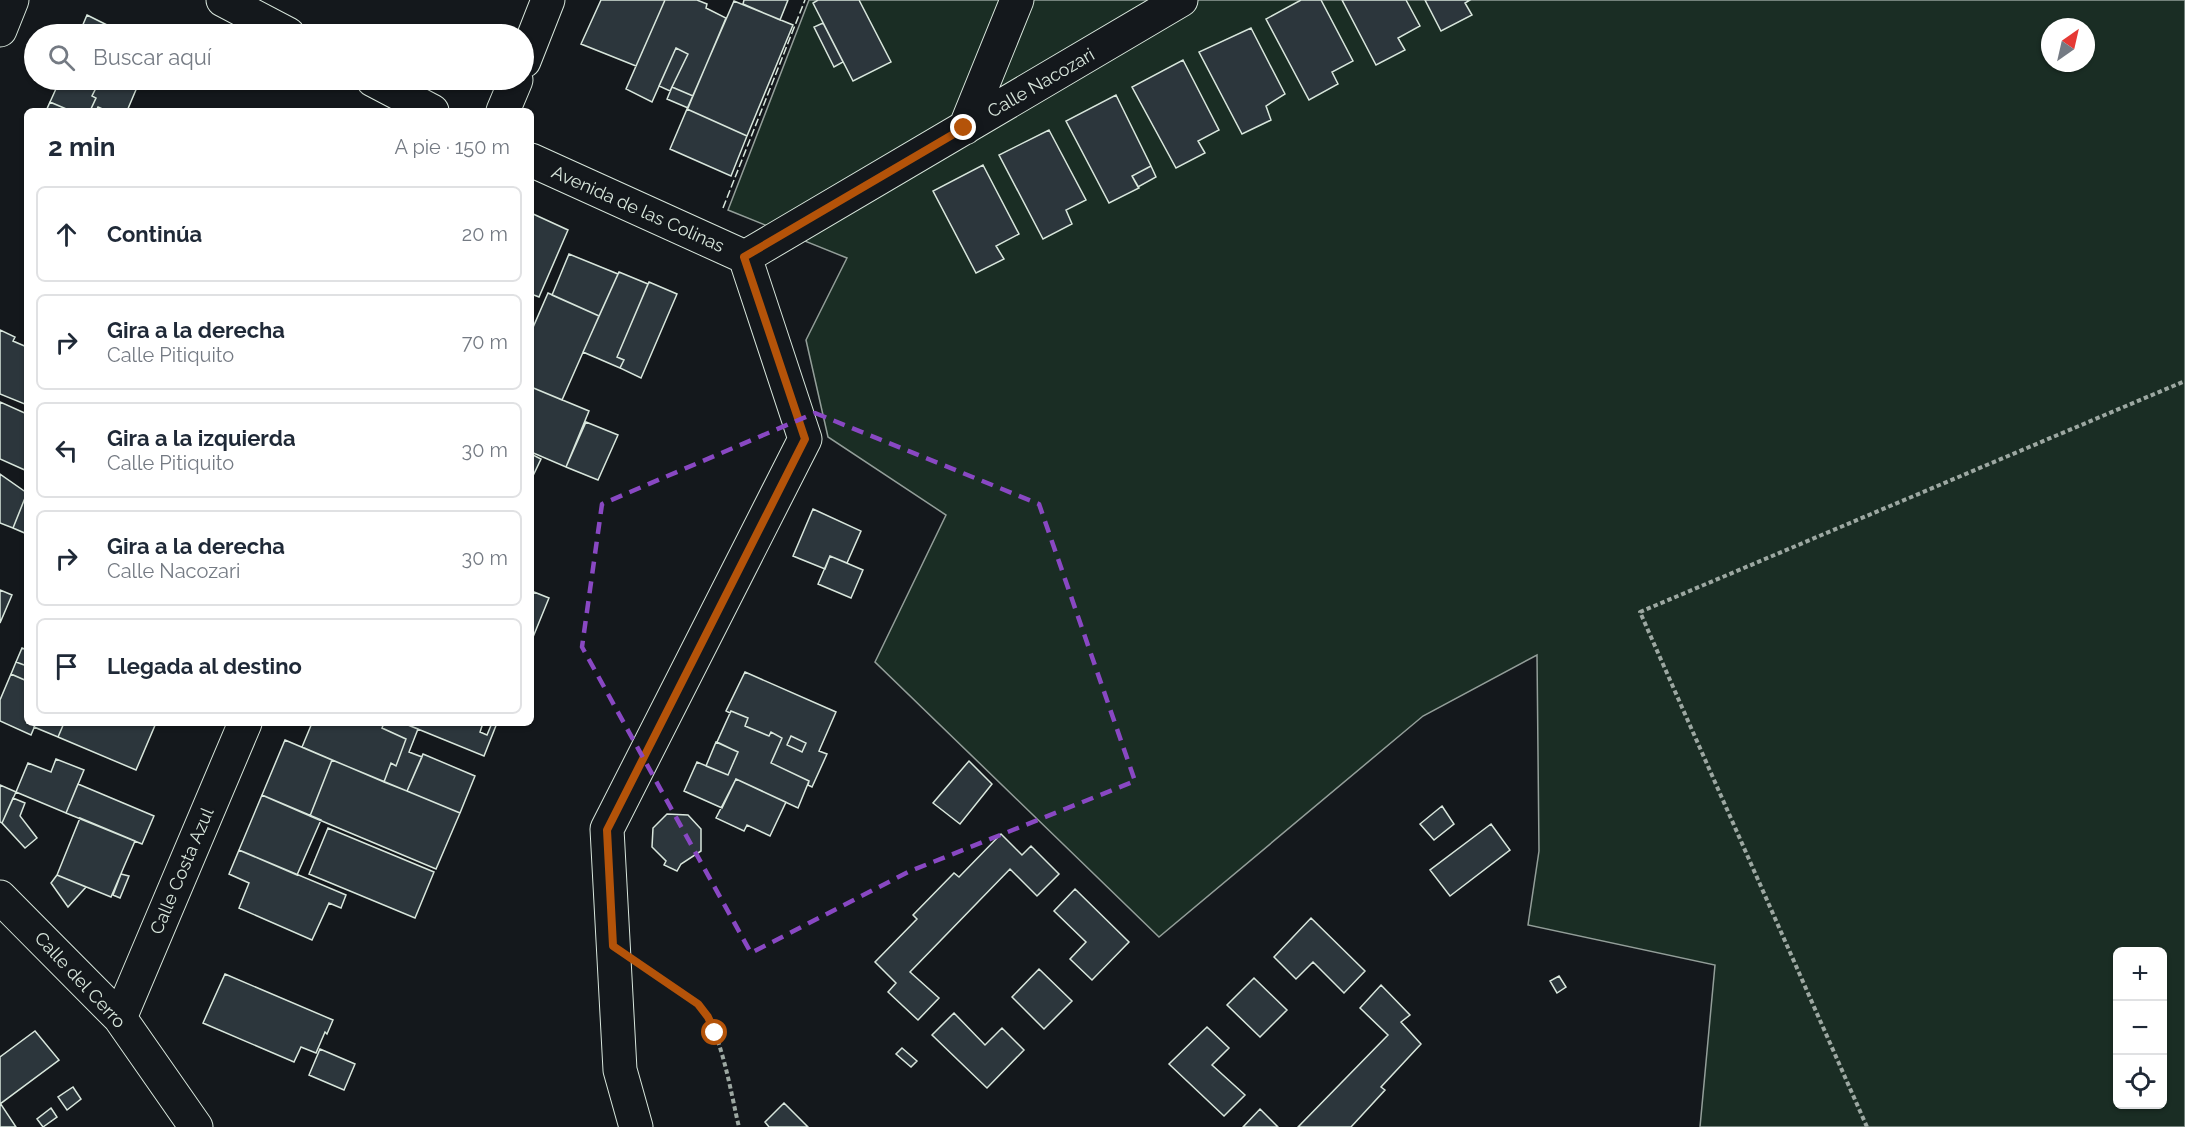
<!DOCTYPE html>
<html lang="es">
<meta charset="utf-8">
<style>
:root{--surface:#fff;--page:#f6f6f7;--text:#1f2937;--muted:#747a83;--line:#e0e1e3}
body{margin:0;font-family:Raleway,sans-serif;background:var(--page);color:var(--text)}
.controls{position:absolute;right:18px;bottom:18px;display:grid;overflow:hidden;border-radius:9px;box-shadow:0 2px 4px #0004}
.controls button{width:54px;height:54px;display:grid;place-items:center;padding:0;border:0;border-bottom:2px solid var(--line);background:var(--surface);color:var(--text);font:30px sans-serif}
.compass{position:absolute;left:2041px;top:18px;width:54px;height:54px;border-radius:50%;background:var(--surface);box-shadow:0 2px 4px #0004;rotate:34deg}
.stop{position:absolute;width:18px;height:18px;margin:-14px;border:4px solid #b45309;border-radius:50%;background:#fff}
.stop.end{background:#b45309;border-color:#fff;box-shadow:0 2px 6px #0008}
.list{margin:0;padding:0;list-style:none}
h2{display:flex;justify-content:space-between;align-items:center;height:78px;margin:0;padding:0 24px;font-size:26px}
h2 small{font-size:20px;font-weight:400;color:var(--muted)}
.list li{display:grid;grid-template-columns:39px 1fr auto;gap:18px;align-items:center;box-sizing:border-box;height:96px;margin:0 12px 12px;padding:0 12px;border:2px solid var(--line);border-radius:9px}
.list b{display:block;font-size:22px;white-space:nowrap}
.list p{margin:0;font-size:20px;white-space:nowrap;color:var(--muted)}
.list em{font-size:20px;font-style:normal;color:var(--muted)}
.icon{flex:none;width:33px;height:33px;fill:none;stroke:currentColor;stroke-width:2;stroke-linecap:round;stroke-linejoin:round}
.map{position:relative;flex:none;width:2185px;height:1127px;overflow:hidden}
.search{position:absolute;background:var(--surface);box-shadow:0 2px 4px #0004;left:24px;top:24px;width:510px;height:66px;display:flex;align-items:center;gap:15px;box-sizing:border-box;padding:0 21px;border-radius:33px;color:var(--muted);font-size:22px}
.panel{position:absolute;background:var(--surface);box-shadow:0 2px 4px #0004;left:24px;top:108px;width:510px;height:618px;border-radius:9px}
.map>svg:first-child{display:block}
.green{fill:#1a2d24;stroke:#939e99;stroke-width:1.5;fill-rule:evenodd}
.building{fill:#2c363c;stroke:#d8e6dc;stroke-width:1.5;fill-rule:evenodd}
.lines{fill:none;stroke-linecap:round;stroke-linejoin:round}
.minor-casing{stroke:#d8e6dc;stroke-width:35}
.path{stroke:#9da8a2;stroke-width:4;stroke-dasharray:4.5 3;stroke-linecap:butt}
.minor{stroke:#14181c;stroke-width:33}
.fence{stroke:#d8e6dc;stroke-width:1.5;stroke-dasharray:8 3;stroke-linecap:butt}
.route{stroke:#b45309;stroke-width:8}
.marked{fill:none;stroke:#8948c3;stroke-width:4.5;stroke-dasharray:12 8;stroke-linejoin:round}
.labels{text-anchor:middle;stroke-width:4.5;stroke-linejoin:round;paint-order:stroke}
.street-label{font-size:18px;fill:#d8e6dc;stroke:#14181c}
</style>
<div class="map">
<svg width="2185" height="1127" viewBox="0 0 2185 1127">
<rect width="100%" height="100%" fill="#14181c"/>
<path class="green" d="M809 0H2185V1127H1700L1715 965 1528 925 1539 851 1537 655 1423 716 1159 937 875 662 946 515 828 437 806 340 847 258 728 210ZM2050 27H2086V63H2050ZM2118 952H2162V1104H2118Z"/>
<path class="building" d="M601 0H665L636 66 581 44Z
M665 0H697L707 4 706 8 726 18 693 96 672 87 688 54 676 48 652 102 626 89Z
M744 0H788L780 20 743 4Z
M818 0H859L891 62 853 81 813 3Z
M1301 0H1321L1353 61 1332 72 1338 84 1309 100 1266 19Z
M1342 0H1406L1420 26 1398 38 1405 50 1376 65Z
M1425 0H1470L1465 3 1472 15 1441 31Z
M734 1 793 25 747 136 687 109Z
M87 15 125 34H79Z
M823 23 843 62 834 67 814 27Z
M1251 28 1285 94 1266 106 1271 120 1242 134 1199 52Z
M676 48 688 54 670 91 659 86Z
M1183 60 1219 130 1198 141 1205 153 1176 168 1132 87Z
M60 80H100L92 96 96 98 90 111H71L50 102Z
M100 80H126L138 85 127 111H107L98 107 96 111H90L96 98 92 96Z
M672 87 693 96 688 108 667 99Z
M1116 95 1151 166 1132 176 1139 188 1109 203 1066 121Z
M50 102 71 111H46Z
M687 109 747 136 731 176 670 149Z
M1049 130 1086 200 1066 210 1072 224 1043 239 999 155Z
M983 165 1019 234 996 246 1004 259 976 273 933 191Z
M1151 166 1156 177 1138 187 1132 176Z
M531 213 568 230 539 297 531 294Z
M569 254 618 274 599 316 552 295Z
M619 272 648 284 617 357 624 360 620 368 583 352Z
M649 282 677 294 641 378 620 368 624 360 617 357Z
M548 293 599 316 562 400 531 387V332Z
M0 330 15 337 13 341 27 347V405L0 394Z
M531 387 589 411 566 467 531 452Z
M0 402 27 414V471L0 459Z
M586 422 618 435 598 480 566 467Z
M531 454 541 459 531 480Z
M0 474 27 493 13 528 0 523Z
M27 493V534L13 528Z
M813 509 861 531 847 563 830 556 825 569 793 556Z
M830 556 863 570 851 598 818 584Z
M0 590 12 595 0 623Z
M534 592 549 598 531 642V599Z
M22 648 27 650V666L16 662Z
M16 662 27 666V681L11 674Z
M745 672 836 712 819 751 827 754 812 787 808 785 809 781 771 763 782 738 771 732 769 736 745 726 748 718 731 711 730 713 726 711ZM791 736 806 743 802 752 787 745Z
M11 674 27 681V723H36L31 735 0 721V700Z
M731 711 748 718 745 726 769 736 771 732 782 738 771 763 809 781 798 808 736 779 722 808 684 791 697 762 728 775 738 752 717 742Z
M36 723H64L58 737 34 727Z
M64 723H156L136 770 58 737Z
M312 723H384L382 728 406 739 396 766 391 763 384 782 302 747Z
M384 723H403L418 729 409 752 422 757 407 791 384 782 391 763 396 766 406 739 382 728Z
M403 723H483L480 732 487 735 492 723H497L484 756Z
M791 736 806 743 802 752 787 745Z
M285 740 332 760 310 816 262 795Z
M716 742 738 752 728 775 706 766Z
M423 754 475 776 460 813 407 791Z
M56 759 84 770 66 813 16 792 28 763 51 772Z
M332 760 460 813 436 869 310 816Z
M969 761 992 784 960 824 933 803Z
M736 779 786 802 770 836 747 825 744 831 716 818Z
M78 784 154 816 142 844 66 813Z
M0 785 16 792 2 823 0 822Z
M262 795 321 820 297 875 239 850Z
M13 798 25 803 20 816 37 838 25 848 2 823Z
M1442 806 1454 824 1434 840 1420 824Z
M667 814 688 815 701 829V851L681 864 677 871 664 865 666 861 652 847 653 828Z
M80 818 135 841 111 897 57 875Z
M1491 824 1510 850 1450 896 1430 870Z
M328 828 434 872 415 918 309 874Z
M1001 834 1022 855 1031 846 1059 874 1037 896 1010 869 910 972 939 998 918 1020 888 992 896 983 875 962 917 919 913 915 954 873 959 877Z
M239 850 346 895 341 908 329 903 312 940 239 908 249 883 229 874Z
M121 874 129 876 120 898 113 895Z
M57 875 86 887 68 907 51 883Z
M1075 889 1129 942 1092 980 1070 959 1086 942 1054 911Z
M1311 918 1365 971 1344 993 1313 962 1296 979 1274 957Z
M1039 969 1072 1001 1044 1029 1012 997Z
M225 974 333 1020 327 1034 325 1032 316 1053 301 1047 294 1062 203 1023Z
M1559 976 1566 987 1557 993 1550 981Z
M1254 978 1287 1010 1260 1037 1227 1005Z
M1381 985 1410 1015 1401 1022 1421 1044 1381 1087 1385 1090 1351 1127H1298L1388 1035 1360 1008Z
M954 1013 985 1045 1002 1028 1024 1050 987 1088 932 1035Z
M1207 1027 1229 1048 1212 1065 1245 1095 1224 1116 1169 1064Z
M35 1031 59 1060 0 1104V1057Z
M902 1048 917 1061 911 1067 896 1054Z
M320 1049 355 1064 344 1090 309 1075Z
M73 1087 81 1099 67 1110 58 1097Z
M0 1103 16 1127H0Z
M784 1103 808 1127H769L765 1122Z
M51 1108 57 1117 43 1127 37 1119Z
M1260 1109 1278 1127H1243Z"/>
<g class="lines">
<defs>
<path id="minor" d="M223 0 288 34
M0 30 12 0
M524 61 548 0
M373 80 432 111
M503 111 516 80
M965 128 1017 0
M531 160 745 257
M745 257 1181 0
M0 897 120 1018 196 1127
M120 1018 245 723
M636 1127 620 1070 607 829 805 439 745 257"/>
</defs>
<use href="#minor" class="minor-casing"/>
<path class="path" d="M658 977C671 986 686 993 697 1004 721 1025 731 1095 739 1127
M1867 1127 1640 612 2185 381"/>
<use href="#minor" class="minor"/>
<path class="fence" d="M723 208 805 0"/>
</g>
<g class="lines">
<path class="route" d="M715 1033 708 1017 698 1004 613 946 607 830 805 439 744 257 964 128"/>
</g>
<path class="marked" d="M815 413 1039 504 1135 781 908 872 751 953 582 647 602 504Z"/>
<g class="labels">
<g class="street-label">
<text transform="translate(1041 83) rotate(-30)" y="6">Calle Nacozari</text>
<text transform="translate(638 209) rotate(24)" y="6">Avenida de las Colinas</text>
<text transform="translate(182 871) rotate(-67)" y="6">Calle Costa Azul</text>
<text transform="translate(80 980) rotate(47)" y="6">Calle del Cerro</text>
</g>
</g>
</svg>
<div class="controls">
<button>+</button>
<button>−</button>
<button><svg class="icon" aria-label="locate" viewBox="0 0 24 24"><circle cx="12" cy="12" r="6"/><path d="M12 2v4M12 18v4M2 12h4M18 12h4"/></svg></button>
</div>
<svg class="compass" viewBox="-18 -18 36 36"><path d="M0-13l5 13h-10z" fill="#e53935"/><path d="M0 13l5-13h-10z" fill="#747a83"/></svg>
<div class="stop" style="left:715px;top:1033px"></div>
<div class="stop end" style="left:964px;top:128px"></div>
<div class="search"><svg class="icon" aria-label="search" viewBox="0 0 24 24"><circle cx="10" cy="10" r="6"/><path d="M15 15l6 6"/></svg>Buscar aquí</div>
<section class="panel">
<h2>2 min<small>A pie · 150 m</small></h2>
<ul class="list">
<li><svg class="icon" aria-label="ahead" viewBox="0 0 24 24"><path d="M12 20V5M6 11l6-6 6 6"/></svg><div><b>Continúa</b></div><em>20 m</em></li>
<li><svg class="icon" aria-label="right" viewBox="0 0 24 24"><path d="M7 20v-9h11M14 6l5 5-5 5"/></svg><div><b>Gira a la derecha</b><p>Calle Pitiquito</p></div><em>70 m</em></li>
<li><svg class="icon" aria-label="left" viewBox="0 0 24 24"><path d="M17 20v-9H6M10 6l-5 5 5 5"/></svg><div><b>Gira a la izquierda</b><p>Calle Pitiquito</p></div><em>30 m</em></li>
<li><svg class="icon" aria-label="right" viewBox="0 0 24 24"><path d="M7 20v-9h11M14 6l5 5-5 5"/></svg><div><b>Gira a la derecha</b><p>Calle Nacozari</p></div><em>30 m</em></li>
<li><svg class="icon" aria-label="arrive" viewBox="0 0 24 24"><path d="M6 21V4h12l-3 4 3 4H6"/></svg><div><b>Llegada al destino</b></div></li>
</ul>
</section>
</div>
